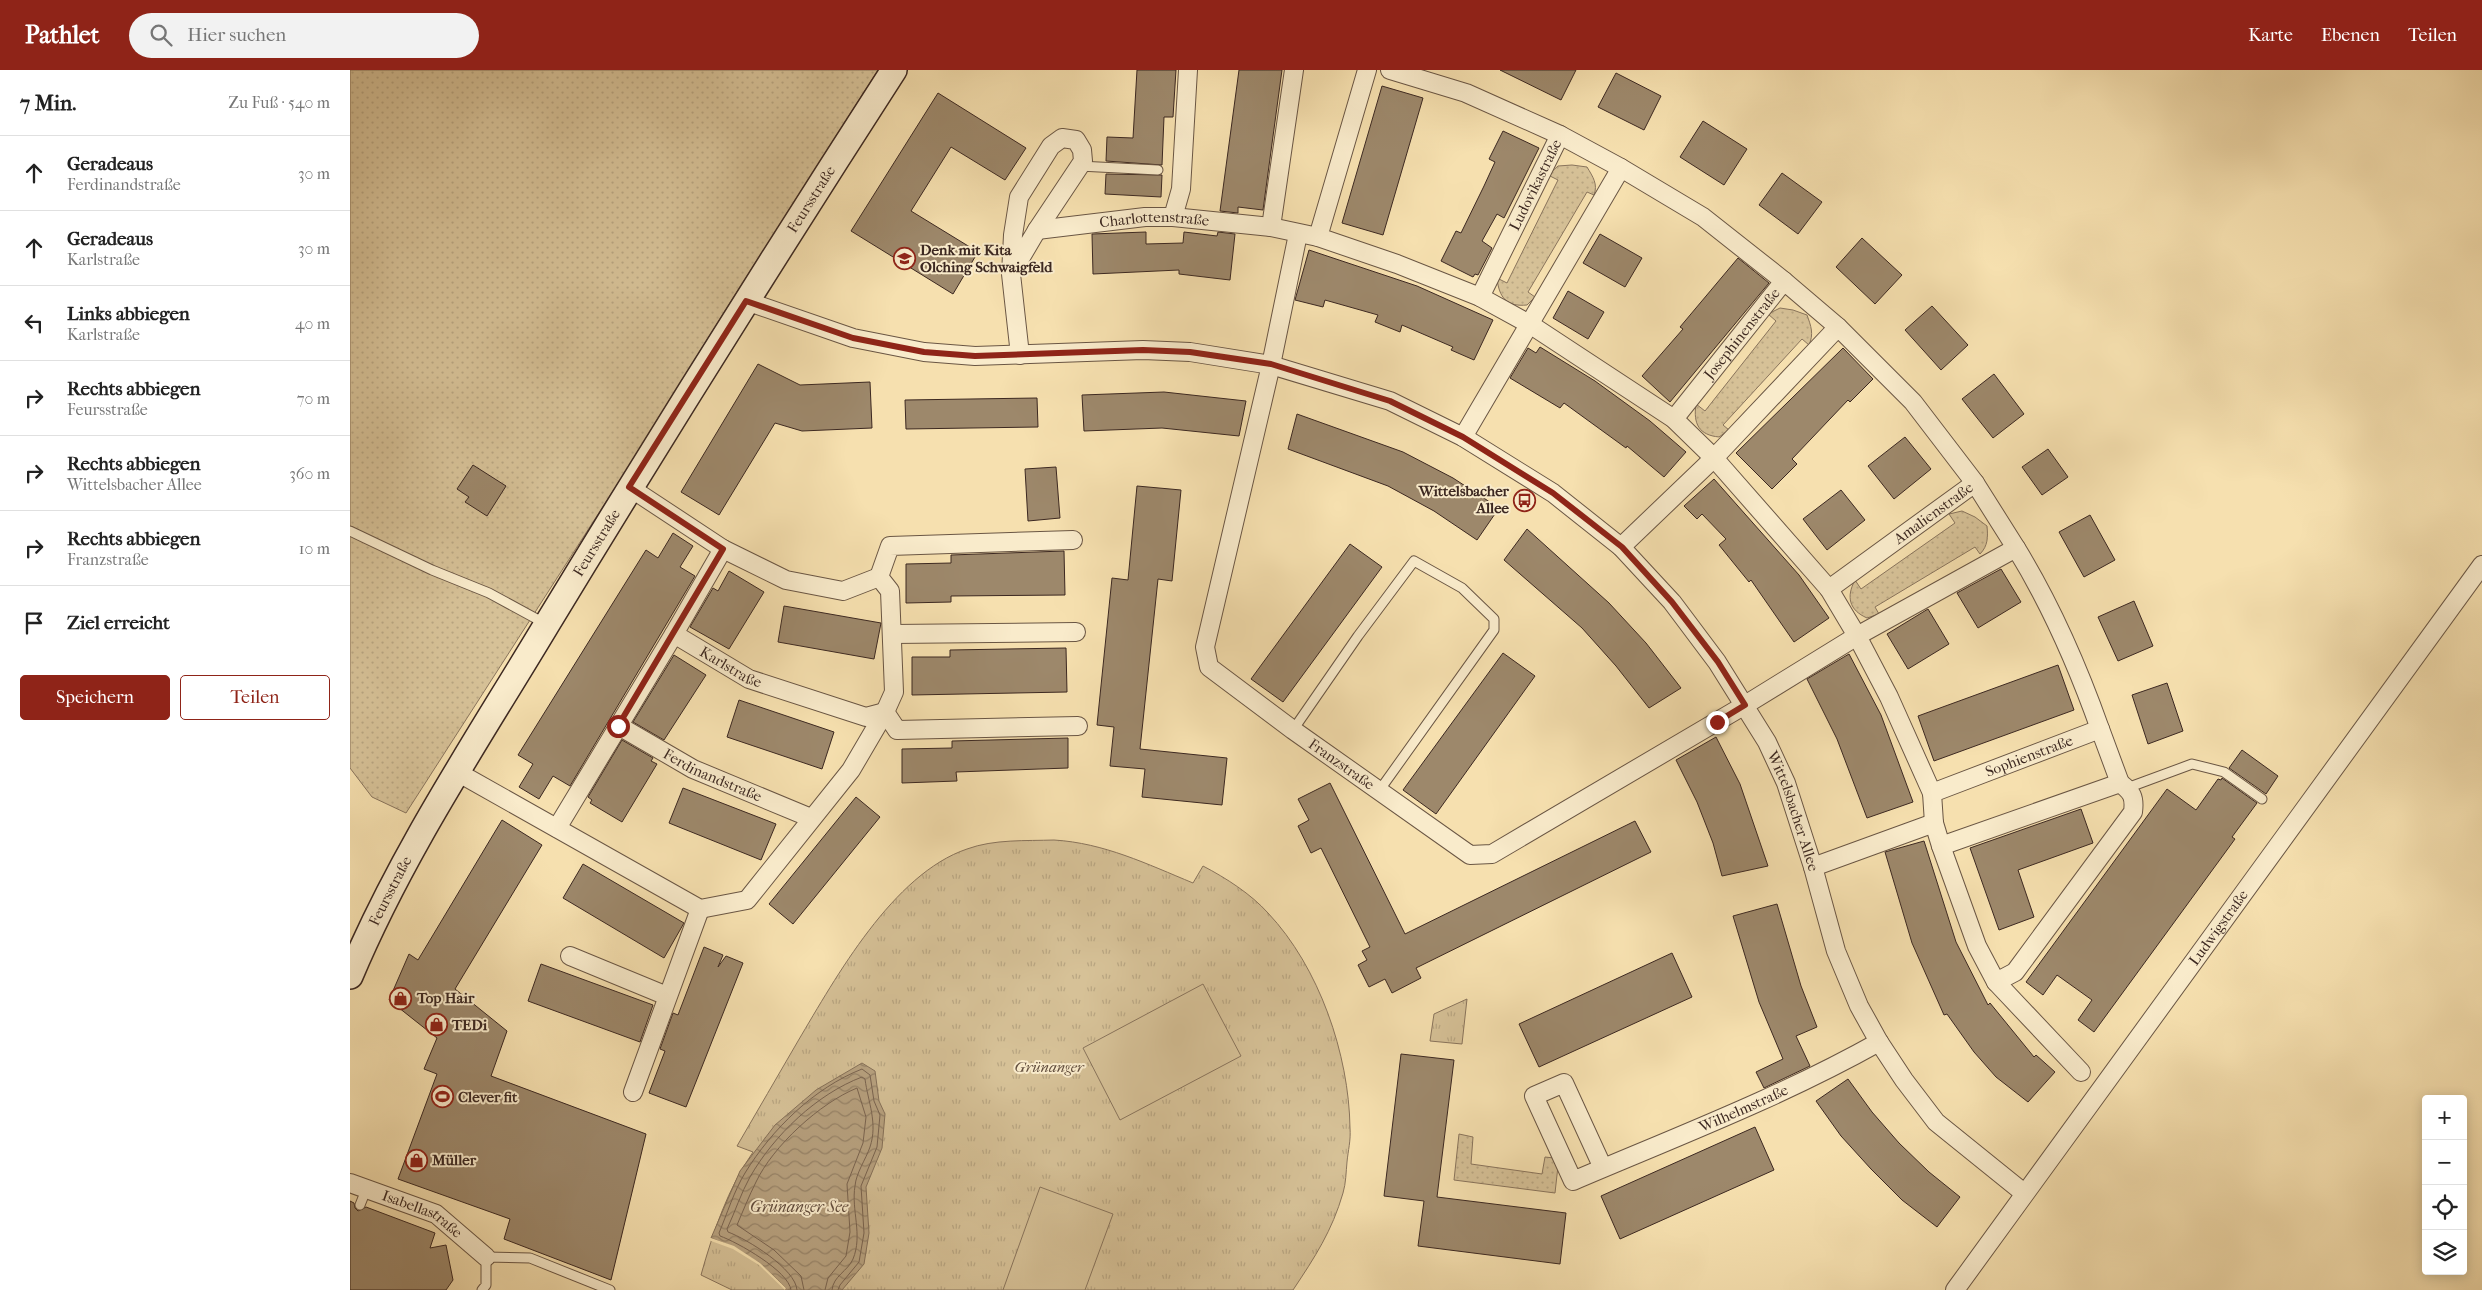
<!DOCTYPE html>
<html lang="de">
<meta charset="utf-8">
<style>
:root{--surface:#fff;--page:#f2f2f2;--text:#222;--muted:#767676;--line:#e0e0e0;--accent:#8f2418}
body{margin:0;font-family:"IM FELL French Canon",serif;background:var(--page);color:var(--text)}
.controls{position:absolute;right:15px;bottom:15px;display:grid;overflow:hidden;border-radius:5px;box-shadow:0 2px 12px #0003}
.controls button{width:45px;height:45px;display:grid;place-items:center;padding:0;border:0;border-bottom:1px solid var(--line);background:var(--surface);color:var(--text);font:25px sans-serif}
.stop{position:absolute;width:15px;height:15px;margin:-11px;border:4px solid #8f2418;border-radius:50%;background:#fff}
.stop.end{background:#8f2418;border-color:#fff;box-shadow:0 1px 5px #0008}
.list{margin:0;padding:0;list-style:none}
h2{display:flex;justify-content:space-between;align-items:center;height:65px;margin:0;padding:0 20px;font-size:21px}
h2 small{font-size:16px;font-weight:400;color:var(--muted)}
.list li{display:grid;grid-template-columns:32px 1fr auto;gap:15px;align-items:center;box-sizing:border-box;height:75px;padding:0 20px;border-top:1px solid var(--line)}
.list b{display:block;font-size:19px;white-space:nowrap}
.list p{margin:0;font-size:16px;white-space:nowrap;color:var(--muted)}
.list em{font-size:16px;font-style:normal;color:var(--muted)}
.actions{display:flex;gap:10px;padding:15px 20px}
.actions a{flex:1;padding:11px 0;border:1px solid var(--accent);border-radius:5px;text-align:center;font-size:18px;color:var(--accent)}
.actions .main{background:var(--accent);color:#fff}
.icon{flex:none;width:28px;height:28px;fill:none;stroke:currentColor;stroke-width:2;stroke-linecap:round;stroke-linejoin:round}
.map{position:relative;flex:none;width:2132px;height:1220px;overflow:hidden}
header{display:flex;align-items:center;gap:30px;box-sizing:border-box;height:70px;padding:0 25px;background:var(--accent);color:#fff}
header strong{font-size:24px}
nav{display:flex;gap:28px;margin-inline-start:auto;font-size:18px}
.search{width:350px;height:45px;background:var(--page);display:flex;align-items:center;gap:12px;box-sizing:border-box;padding:0 18px;border-radius:28px;color:var(--muted);font-size:19px}
main{display:flex}
aside{flex:1;background:var(--surface)}
.map>svg:first-child{display:block}
.grass{fill:url(#grass-dots);stroke:#89745c}
.park{fill:url(#park-tufts);stroke:#89745c}
.pitch{fill:#d6c197;stroke:#89745c}
.water{fill:url(#water-waves);stroke:#867159}
.pier{fill:#f6e0af}
.lines{fill:none;stroke-linecap:round;stroke-linejoin:round}
.shore{stroke:#7a6450;stroke-width:1}
.building{fill:#9d886b;stroke:#3c2821}
.lane-casing{stroke:#6a5644;stroke-width:11}
.street-casing{stroke:#6a5644;stroke-width:20}
.secondary-casing{stroke:#3c2821;stroke-width:28}
.lane{stroke:#f9ebcb;stroke-width:9}
.street{stroke:#f9ebcb;stroke-width:18}
.secondary{stroke:#f9ebcb;stroke-width:25}
.route{stroke:#8f2418;stroke-width:6}
.labels{text-anchor:middle;stroke-width:4;stroke-linejoin:round;paint-order:stroke}
.street-label{font-size:15px;fill:#3c2821;stroke:#f9ebcb}
.poi-label{font-size:15px;font-weight:bold;fill:#3c2821;stroke:#f9ebcb;text-anchor:start}
.park-label{font-size:15px;font-style:italic;fill:#624e3e;stroke:#f9ebcb}
.water-label{font-size:16px;font-style:italic;fill:#614c3d;stroke:#f9ebcb}
</style>
<header>
<strong>Pathlet</strong>
<div class="search"><svg class="icon" aria-label="search" viewBox="0 0 24 24"><circle cx="10" cy="10" r="6"/><path d="M15 15l6 6"/></svg>Hier suchen</div>
<nav><a>Karte</a><a>Ebenen</a><a>Teilen</a></nav>
</header>
<main>
<aside>
<h2>7 Min.<small>Zu Fuß · 540 m</small></h2>
<ul class="list">
<li><svg class="icon" aria-label="ahead" viewBox="0 0 24 24"><path d="M12 20V5M6 11l6-6 6 6"/></svg><div><b>Geradeaus</b><p>Ferdinandstraße</p></div><em>30 m</em></li>
<li><svg class="icon" aria-label="ahead" viewBox="0 0 24 24"><path d="M12 20V5M6 11l6-6 6 6"/></svg><div><b>Geradeaus</b><p>Karlstraße</p></div><em>30 m</em></li>
<li><svg class="icon" aria-label="left" viewBox="0 0 24 24"><path d="M17 20v-9H6M10 6l-5 5 5 5"/></svg><div><b>Links abbiegen</b><p>Karlstraße</p></div><em>40 m</em></li>
<li><svg class="icon" aria-label="right" viewBox="0 0 24 24"><path d="M7 20v-9h11M14 6l5 5-5 5"/></svg><div><b>Rechts abbiegen</b><p>Feursstraße</p></div><em>70 m</em></li>
<li><svg class="icon" aria-label="right" viewBox="0 0 24 24"><path d="M7 20v-9h11M14 6l5 5-5 5"/></svg><div><b>Rechts abbiegen</b><p>Wittelsbacher Allee</p></div><em>360 m</em></li>
<li><svg class="icon" aria-label="right" viewBox="0 0 24 24"><path d="M7 20v-9h11M14 6l5 5-5 5"/></svg><div><b>Rechts abbiegen</b><p>Franzstraße</p></div><em>10 m</em></li>
<li><svg class="icon" aria-label="arrive" viewBox="0 0 24 24"><path d="M6 21V4h12l-3 4 3 4H6"/></svg><div><b>Ziel erreicht</b></div></li>
</ul>
<div class="actions"><a class="main">Speichern</a><a>Teilen</a></div>
</aside>
<div class="map">
<svg width="2132" height="1220" viewBox="0 0 2132 1220">
<defs>
<pattern id="grass-dots" width="8" height="8" patternUnits="userSpaceOnUse" patternTransform="scale(1.25)"><rect width="8" height="8" fill="#d6c197"/><path d="M2 2h.1M6 6h.1" fill="none" stroke="#b9a682" stroke-width="1.8" stroke-linecap="round"/></pattern>
<pattern id="park-tufts" width="24" height="20" patternUnits="userSpaceOnUse" patternTransform="scale(1.25)"><rect width="24" height="20" fill="#d6c197"/><path d="M3 7l-1-3M5 7V3M7 7l1-3M15 17l-1-3M17 17v-4M19 17l1-3" fill="none" stroke="#b9a682"/></pattern>
<pattern id="water-waves" width="16" height="10" patternUnits="userSpaceOnUse" patternTransform="scale(1.25)"><rect width="16" height="10" fill="#b7a17f"/><path d="M0 5q4-4 8 0t8 0" fill="none" stroke="#968368"/></pattern>
</defs>
<rect width="100%" height="100%" fill="#f6e0af"/>
<filter id="stains"><feTurbulence type="fractalNoise" baseFrequency=".004" numOctaves="4"/><feColorMatrix values="0 0 0 0 .2 0 0 0 0 .09 0 0 0 0 .02 0 0 0 .5 -.17"/></filter>
<radialGradient id="worn" r=".72"><stop offset=".6" stop-color="#630" stop-opacity="0"/><stop offset="1" stop-color="#630" stop-opacity=".3"/></radialGradient>
<path class="grass" d="M0 0H528L383 228 270 410 56 743 22 727 0 698Z
M1222 95 1237 97C1243 107 1248 114 1244 125L1237 122 1178 222 1185 227 1177 235C1157 237 1149 228 1147 208L1157 213 1208 110 1198 105 1208 96Z
M1430 238 1443 240 1457 245C1461 256 1464 264 1459 275L1452 269 1373 355 1379 360 1369 367C1349 365 1343 354 1346 334L1355 341 1426 251 1418 244Z
M1612 441 1625 447 1637 456C1638 467 1638 476 1630 484L1625 477 1525 537 1529 544 1517 548C1499 540 1496 527 1505 510L1511 519 1605 453 1599 444Z
M1109 1064 1123 1067 1121 1094 1192 1104 1195 1087 1204 1088 1208 1096 1205 1123 1104 1110Z"/>
<path class="park" d="M704 770C754 773 797 794 843 813L853 796C876 808 901 824 918 843 969 897 999 984 1000 1058 1001 1070 998 1081 997 1092 996 1102 996 1113 993 1123 982 1161 965 1187 943 1220H382L351 1205C363 1162 378 1118 403 1082L387 1076C407 1041 428 1006 448 971 486 907 543 804 617 779 644 769 676 771 704 770Z
M1117 929 1112 974 1080 971 1084 944Z"/>
<path class="pitch" d="M853 914 891 986 770 1050 733 978Z
M690 1117 763 1144 735 1220H653Z"/>
<path class="water" d="M512 993 525 1001 529 1031 535 1044 532 1078 516 1117 519 1163 514 1194 492 1220H435L436 1218C412 1194 394 1180 361 1168L390 1101 425 1055 466 1020Z"/>
<path class="pier" d="M361 1168 384 1176 410 1193 436 1218 435 1220 409 1195 383 1179 361 1171Z"/>
<g class="lines">
<path class="shore" d="M441 1220C439 1201 387 1172 370 1166L369 1163C377 1144 384 1121 395 1103 422 1059 464 1018 512 999L520 1005 524 1031 530 1045 527 1077 511 1116 514 1163 509 1192 490 1215 488 1220
M447 1220C446 1199 397 1169 378 1162L377 1159C385 1142 391 1123 400 1107 424 1065 467 1024 512 1007L515 1009C518 1032 528 1053 520 1077 516 1089 506 1103 505 1116 501 1140 513 1165 503 1189 498 1201 483 1206 482 1220
M454 1220 451 1206 424 1180 387 1155C393 1141 399 1126 406 1112 423 1076 470 1033 507 1018L516 1047 513 1073 497 1114 500 1162 496 1186 478 1208 475 1220"/>
</g>
<path class="building" d="M787 0H826L823 47H814L812 95 756 91 757 67 783 68Z
M889 0H932L913 140 888 137V143L870 141Z
M1150 0H1226L1211 30Z
M1266 3 1311 26 1294 60 1248 37Z
M1032 16 1073 28 1033 165 992 153Z
M588 23 676 78 655 110 601 77 561 141 628 182 603 224 501 161Z
M1353 51 1397 79 1374 115 1330 87Z
M1153 61 1189 78 1154 148 1147 144 1132 171 1142 178 1128 205 1125 204 1123 207 1091 191 1106 161 1111 163 1134 116 1145 92 1139 89Z
M1432 103 1472 132 1448 164 1409 135Z
M756 104 812 105 811 127 755 124Z
M796 162V174L833 173 834 162 867 166 868 162 885 164 880 210 829 204V200L743 204 742 164Z
M1250 164 1292 188 1275 217 1233 193Z
M1512 168 1552 205 1525 234 1486 197Z
M959 180 1067 216 1143 250 1124 290 1101 280 1103 277 1052 255 1050 262 1025 252 1028 245 975 230 973 237 945 230Z
M1388 188 1419 213 1320 332 1292 306 1333 259 1330 257Z
M1218 221 1254 242 1238 269 1203 248Z
M1582 236 1618 275 1591 300 1555 260Z
M1190 277 1245 311 1300 351 1336 382 1314 407 1277 376 1276 378 1214 333 1210 338 1160 308 1178 278 1186 283Z
M1493 278 1523 309 1500 332 1498 330 1442 389 1447 394 1422 419 1386 383Z
M408 294 450 315 520 312 522 358 452 361 425 353 369 445 331 422Z
M1644 304 1674 344 1643 368 1612 329Z
M814 322 896 331 889 366 812 358 734 361 732 325Z
M687 328 688 357 556 359 555 330Z
M947 344 1053 382 1103 408 1149 438 1127 470 1084 441 1038 416 938 379Z
M1555 367 1581 399 1544 429 1518 396Z
M1698 379 1718 407 1692 425 1672 397Z
M123 395 156 416 137 446 115 432 119 427 107 419Z
M706 397 710 448 678 451 675 399Z
M1364 409 1449 505 1479 548 1444 572 1401 510 1399 512 1369 475 1376 469 1352 444 1347 449 1334 436Z
M787 416 831 420 822 511 808 509 790 679 877 688 872 735 792 727 795 699 760 696 764 657 747 655 762 508 778 510Z
M1491 420 1515 450 1477 480 1453 449Z
M1740 445 1765 490 1734 507 1709 462Z
M1177 459 1259 533 1296 573 1331 618 1299 638 1266 596 1232 558 1154 490Z
M323 463 343 476 330 497 345 506 220 716 203 706 189 729 169 717 183 694 168 685 296 480 308 488Z
M1000 474 1032 497 933 632 901 609Z
M714 481 715 525 601 526V532L556 533V494L601 493V485Z
M1651 499 1671 532 1628 558 1607 523Z
M379 501 414 522 379 579 340 557 363 518 368 521Z
M1784 531 1803 576 1768 591 1748 547Z
M434 536 531 553 524 589 428 572Z
M1578 539 1599 574 1558 599 1537 564Z
M716 578 717 622 562 625V587H600V580Z
M1153 583 1185 606 1086 744 1053 720Z
M1499 584 1531 645 1563 732 1517 748 1487 669 1457 609Z
M324 585 356 605 314 670 283 652Z
M1708 595 1724 640 1584 691 1568 646Z
M1817 613 1833 661 1798 674 1782 625Z
M389 630 484 662 472 699 377 667Z
M1366 667 1390 714 1418 796 1372 806 1363 773 1347 732 1326 690Z
M718 668V698L606 702 607 711 552 713V679L602 678V671Z
M272 670 303 688 301 691 307 694 272 752 240 733 242 730 238 727Z
M1892 680 1928 706 1916 724 1879 698Z
M1872 708 1907 733 1882 767 1885 769 1744 962 1728 950 1742 930 1707 905 1693 925 1676 912 1817 719 1846 740 1868 709 1871 710Z
M980 713 1055 864 1285 751 1301 782 1066 898 1071 908 1042 923 1035 909 1019 917 1008 895 1017 890 1012 881 1020 877 971 778 961 783 948 756 959 750 948 729Z
M333 718 426 754 411 790 319 753Z
M506 727 530 747 443 854 419 834Z
M1731 739 1743 773 1668 800 1684 847 1649 860 1620 778Z
M152 750 192 775 105 919 157 961 141 1006 296 1064 261 1210 154 1169 160 1149 48 1109 87 1004 74 999 87 968 39 930 59 884 68 890Z
M1574 771 1606 872 1638 935 1640 933 1684 987 1686 985 1705 1002 1678 1032 1646 1007 1624 982 1597 944 1594 945 1562 873 1535 782Z
M233 794 334 853 314 888 213 828Z
M1427 834 1451 916 1467 957 1446 966 1460 996 1414 1018 1406 1002 1433 989 1409 932 1383 846Z
M354 877 373 885 368 897 376 886 393 893 336 1037 299 1023 315 981 310 979 323 943 328 945Z
M1322 883 1342 927 1189 997 1169 954Z
M191 894 303 935 290 972 178 931Z
M1051 984 1104 990 1087 1127 1216 1143 1210 1194 1068 1176 1074 1131 1034 1126Z
M1498 1009 1522 1042 1549 1073 1579 1102 1610 1127 1587 1157 1552 1130 1521 1099 1491 1066 1466 1031Z
M1405 1057 1424 1100 1270 1169 1251 1126Z
M0 1131 4 1133 5 1138 8 1141 16 1137 85 1163 80 1178 96 1175 103 1210 96 1220H0Z"/>
<g class="lines">
<defs>
<path id="lane" d="M729 96 808 100
M0 461 82 500 139 523 196 554
M943 660 1008 566 1064 491 1112 518 1144 549V560L1029 721
M1777 718 1842 694 1874 702 1912 729
M10 1135 16 1120
M132 1220 136 1215V1187L180 1188 260 1220"/>
<g id="street">
<path d="M1040 0 1116 23 1210 65"/>
<path d="M823 147 831 119 838 0"/>
<path d="M921 157 944 0"/>
<path id="s1" d="M687 160 795 147H823L921 157 968 167 1047 194 1130 227 1181 255 1324 349 1364 388 1479 519 1507 566 1539 627 1582 723"/>
<path id="s2" d="M948 164 921 295 855 577 859 597 943 660 1120 785 1142 784 1395 635 1507 566 1666 478C1701 535 1728 597 1750 659"/>
<path d="M968 167 1017 0"/>
<path d="M661 204 663 165 669 127 701 76 712 68 726 70 732 80 733 91 687 160 661 204 670 285"/>
<path id="s3" d="M1130 227 1210 65 1271 98 1353 147 1434 211"/>
<path id="s4" d="M396 231 503 268 574 282 625 286 793 280 840 282 921 295 1040 331 1113 367 1203 423 1271 477 1322 532 1367 592 1417 672 1436 713 1463 797 1486 881 1509 936 1529 972 1554 1010 1586 1052 1674 1123"/>
<path id="s5" d="M1324 349 1434 211 1488 257"/>
<path d="M1113 367 1271 98"/>
<path d="M279 417 373 479 436 510 493 521 529 507"/>
<path d="M1271 477 1364 388 1488 257 1563 332 1625 413"/>
<path id="s6" d="M373 479 324 564 399 609 516 647 535 642 547 660 728 656"/>
<path id="s7" d="M1479 519 1625 413 1666 478"/>
<path d="M543 564 726 562"/>
<path id="s8" d="M269 656 343 699 461 748"/>
<path d="M107 702 350 839 397 830 501 700 535 642 544 622 540 521 529 507 540 476 723 470"/>
<path id="s9" d="M1584 753 1582 723 1750 659 1770 713"/>
<path d="M207 758 324 564"/>
<path d="M1591 776 1627 876 1646 912 1731 1002"/>
<path d="M1463 797 1584 753 1591 776 1770 713C1782 722 1785 727 1783 742L1665 902 1646 912"/>
<path d="M220 886 317 926"/>
<path d="M283 1022 350 839"/>
<path id="s10" d="M1253 1098 1214 1013 1184 1026 1223 1111C1326 1067 1431 1027 1529 972"/>
<path id="s11" d="M0 1113 86 1144 136 1187"/>
<path id="s12" d="M1605 1220 2132 495"/>
</g>
<g id="secondary">
<path id="s13" d="M0 906C52 782 128 669 197 554 310 368 426 183 544 0"/>
</g>
</defs>
<use href="#lane" class="lane-casing"/>
<use href="#street" class="street-casing"/>
<use href="#secondary" class="secondary-casing"/>
<use href="#lane" class="lane"/>
<use href="#street" class="street"/>
<use href="#secondary" class="secondary"/>
</g>
<g class="lines">
<path class="route" d="M268 656 373 479 279 417 396 231 503 268 574 282 625 286 793 280 840 282 921 294 1040 331 1113 367 1203 423 1272 477 1322 532 1368 592 1395 635 1367 652"/>
</g>
<defs>
<symbol id="school-ring" viewBox="-11 -11 22 22"><circle r="9.5" fill="#f9ebcb" stroke="#8f2418" stroke-width="1.5"/><path d="M0-5L7-2L0 1L-7-2ZM-4 1L0 2.5L4 1V4Q0 6-4 4Z" fill="#8f2418"/></symbol>
<symbol id="bus-ring" viewBox="-11 -11 22 22"><circle r="9.5" fill="#f9ebcb" stroke="#8f2418" stroke-width="1.5"/><path d="M-5-6H5V4H4V6H2V4H-2V6H-4V4H-5ZM-3.5-4V0h7V-4ZM-3.5 1.2v1.5H-2V1.2ZM2 1.2v1.5H3.5V1.2Z" fill="#8f2418"/></symbol>
<symbol id="shop-ring" viewBox="-11 -11 22 22"><circle r="9.5" fill="#f9ebcb" stroke="#8f2418" stroke-width="1.5"/><path d="M-5-2.5h2.3a2.7 3.5 0 0 1 5.4 0H5L5.5 6h-11ZM-1.5-2.5h3a1.5 2.3 0 0 0-3 0Z" fill="#8f2418"/></symbol>
<symbol id="stadium-ring" viewBox="-11 -11 22 22"><circle r="9.5" fill="#f9ebcb" stroke="#8f2418" stroke-width="1.5"/><path d="M0-5a6.5 5 0 1 0 0 10a6.5 5 0 1 0 0-10ZM-3.5-1.8h7v3.6h-7Z" fill="#8f2418"/></symbol>
</defs>
<g fill-rule="evenodd">
<use href="#school-ring" x="542" y="176" width="25" height="25"/>
<use href="#bus-ring" x="1162" y="418" width="25" height="25"/>
<use href="#shop-ring" x="38" y="916" width="25" height="25"/>
<use href="#shop-ring" x="74" y="942" width="25" height="25"/>
<use href="#stadium-ring" x="80" y="1014" width="25" height="25"/>
<use href="#shop-ring" x="54" y="1078" width="25" height="25"/>
</g>
<g class="labels">
<g class="street-label">
<text dy="5" stroke="none"><textPath href="#s3" startOffset="125">Ludovikastraße</textPath></text>
<text dy="5" stroke="none"><textPath href="#s13" startOffset="904">Feursstraße</textPath></text>
<text dy="5" stroke="none"><textPath href="#s1" startOffset="118">Charlottenstraße</textPath></text>
<text dy="5" stroke="none"><textPath href="#s5" startOffset="109">Josephinenstraße</textPath></text>
<text dy="5" stroke="none"><textPath href="#s7" startOffset="129">Amalienstraße</textPath></text>
<text dy="5" stroke="none"><textPath href="#s13" startOffset="499">Feursstraße</textPath></text>
<text dy="5" stroke="none"><textPath href="#s6" startOffset="164">Karlstraße</textPath></text>
<text dy="5" stroke="none"><textPath href="#s9" startOffset="134">Sophienstraße</textPath></text>
<text dy="5" stroke="none"><textPath href="#s2" startOffset="608">Franzstraße</textPath></text>
<text dy="5" stroke="none"><textPath href="#s8" startOffset="106">Ferdinandstraße</textPath></text>
<text dy="5" stroke="none"><textPath href="#s4" startOffset="1251">Wittelsbacher Allee</textPath></text>
<text dy="5" stroke="none"><textPath href="#s13" startOffset="94">Feursstraße</textPath></text>
<text dy="5" stroke="none"><textPath href="#s12" startOffset="448">Ludwigstraße</textPath></text>
<text dy="5" stroke="none"><textPath href="#s10" startOffset="405">Wilhelmstraße</textPath></text>
<text dy="5" stroke="none"><textPath href="#s11" startOffset="79">Isabellastraße</textPath></text>
</g>
<g class="poi-label">
<text x="570" y="185">Denk mit Kita<tspan x="570" dy="17">Olching Schwaigfeld</tspan></text>
<text x="1159" y="426" text-anchor="end">Wittelsbacher<tspan x="1159" dy="17">Allee</tspan></text>
<text x="67" y="933">Top Hair</text>
<text x="102" y="960">TEDi</text>
<text x="108" y="1032">Clever fit</text>
<text x="82" y="1095">Müller</text>
</g>
<g class="park-label">
<text x="699" y="1002">Grünanger</text>
</g>
<g class="water-label">
<text x="449" y="1142">Grünanger See</text>
</g>
</g>
<rect width="100%" height="100%" filter="url(#stains)"/>
<rect width="100%" height="100%" fill="url(#worn)"/>
</svg>
<div class="controls">
<button>+</button>
<button>−</button>
<button><svg class="icon" aria-label="locate" viewBox="0 0 24 24"><circle cx="12" cy="12" r="6"/><path d="M12 2v4M12 18v4M2 12h4M18 12h4"/></svg></button>
<button><svg class="icon" aria-label="layers" viewBox="0 0 24 24"><path d="M12 4l9 5-9 5-9-5zM3 14l9 5 9-5"/></svg></button>
</div>
<div class="stop" style="left:268px;top:656px"></div>
<div class="stop end" style="left:1367px;top:652px"></div>
</div>
</main>
